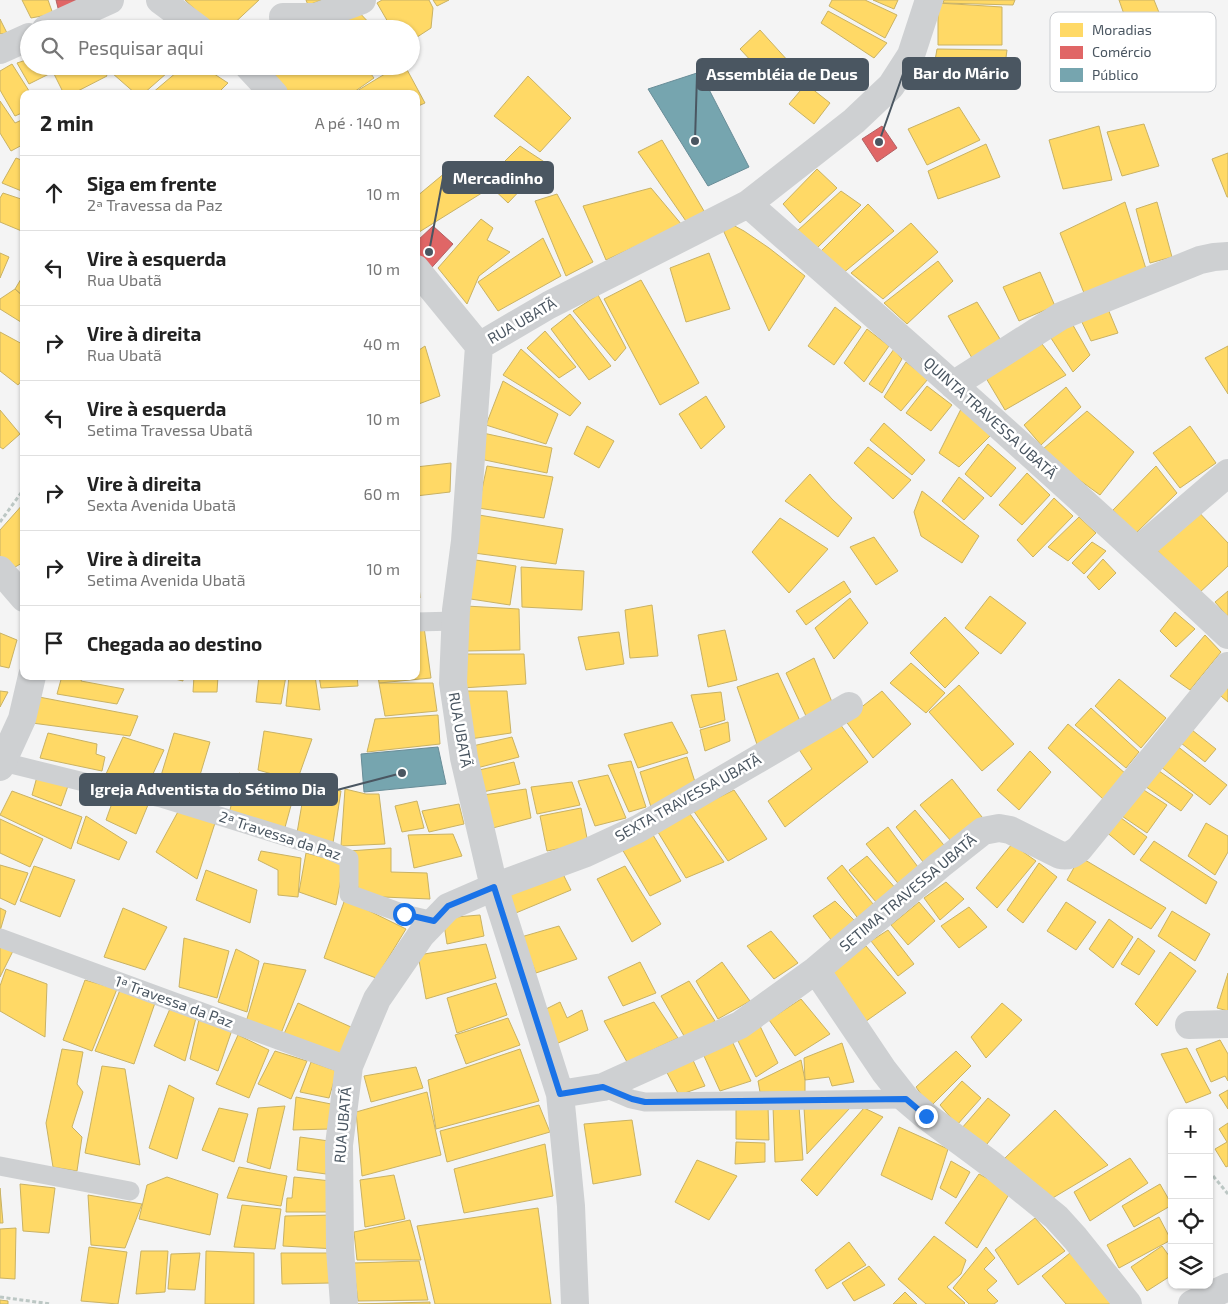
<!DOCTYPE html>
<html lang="pt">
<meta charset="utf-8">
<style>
:root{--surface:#fff;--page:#f6f6f6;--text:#222;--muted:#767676;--line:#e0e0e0}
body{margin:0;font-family:"Exo 2",sans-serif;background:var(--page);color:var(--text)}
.controls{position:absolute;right:15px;bottom:15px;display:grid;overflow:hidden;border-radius:10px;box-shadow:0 1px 4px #0004}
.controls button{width:45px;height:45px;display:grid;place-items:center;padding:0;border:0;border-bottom:1px solid var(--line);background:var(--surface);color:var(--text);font:25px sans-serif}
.stop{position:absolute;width:15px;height:15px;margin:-11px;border:4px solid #1a73e8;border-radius:50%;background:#fff}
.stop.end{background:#1a73e8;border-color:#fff;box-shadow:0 1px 5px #0008}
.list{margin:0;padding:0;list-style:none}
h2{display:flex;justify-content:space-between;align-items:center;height:65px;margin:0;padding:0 20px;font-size:21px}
h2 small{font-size:16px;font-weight:400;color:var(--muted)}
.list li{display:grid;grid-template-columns:32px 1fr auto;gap:15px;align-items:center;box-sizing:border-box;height:75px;padding:0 20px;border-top:1px solid var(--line)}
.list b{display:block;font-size:19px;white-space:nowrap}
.list p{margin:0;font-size:16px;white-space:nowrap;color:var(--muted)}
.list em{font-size:16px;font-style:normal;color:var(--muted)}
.icon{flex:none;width:28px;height:28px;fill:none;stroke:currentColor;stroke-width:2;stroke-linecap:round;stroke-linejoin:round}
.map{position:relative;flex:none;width:1228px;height:1304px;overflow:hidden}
.search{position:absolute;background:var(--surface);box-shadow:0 1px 4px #0004;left:20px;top:20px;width:400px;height:55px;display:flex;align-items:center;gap:12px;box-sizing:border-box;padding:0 18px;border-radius:28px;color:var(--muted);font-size:19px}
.panel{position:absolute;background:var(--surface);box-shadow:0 1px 4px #0004;left:20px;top:90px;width:400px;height:590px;border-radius:10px}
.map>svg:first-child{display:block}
.homes{fill:#ffd966;stroke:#c9b264}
.shops{fill:#e06666;stroke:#b36164}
.public{fill:#76a5af;stroke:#698d98}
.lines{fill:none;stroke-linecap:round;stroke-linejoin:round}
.path{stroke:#bcc7c4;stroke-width:3;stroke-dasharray:4 2.5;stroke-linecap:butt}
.service{stroke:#ced0d2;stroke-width:19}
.minor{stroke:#ced0d2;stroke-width:28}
.route{stroke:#1a73e8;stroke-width:6}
.labels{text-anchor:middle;stroke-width:5;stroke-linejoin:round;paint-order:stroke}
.street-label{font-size:15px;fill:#4a5661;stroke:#fff}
.key{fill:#fff;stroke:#c9ccd0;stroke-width:1}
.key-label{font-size:14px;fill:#4a5661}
.leader{fill:none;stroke:#4a5661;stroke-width:2}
.callout-dot{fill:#4a5661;stroke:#fff;stroke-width:2}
.callout{fill:#4a5661;stroke:#4a5661;stroke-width:2}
.callout-label{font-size:16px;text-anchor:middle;font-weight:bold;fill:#fff}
</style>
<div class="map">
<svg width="1228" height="1304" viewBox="0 0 1228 1304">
<rect width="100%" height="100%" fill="#f4f4f4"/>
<path class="homes" d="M22 0H48L53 14 31 18Z
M185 0H259L228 29H216Z
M306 0H322L308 5Z
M382 0H429L433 8 431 28 411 41V29H392L377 3Z
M433 0H449L437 6Z
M832 0H865L897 15 885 38 829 6Z
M873 0H898L894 9Z
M944 0H1015L1013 5 943 3Z
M1119 0H1154L1160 15 1126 20Z
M938 3 1002 7V45H938Z
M354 7 375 29H318Z
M828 11 887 43 874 58 821 23Z
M0 19 7 33 0 34Z
M760 30 789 62 769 80 740 49Z
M937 49 1007 50 1003 80 932 78Z
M29 59V66H45L49 74 29 84 17 63Z
M12 64 31 94H24V112L15 116 0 90V71Z
M50 66H102L107 76 72 94H64Z
M116 66H175L143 94H136L112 73Z
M184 66H202L228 83 217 94H151Z
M269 66H365L374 78 351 94H287Z
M398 66H405L425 103 416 107V94H352Z
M528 76 571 118 540 152 494 116Z
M806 84 830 103 814 124 789 104Z
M0 101 15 123 24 119V144L11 151 0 133Z
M959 107 980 140 927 165 908 129Z
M1144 124 1159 166 1122 176 1107 132Z
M1099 126 1112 180 1063 189 1049 140Z
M662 140 704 211 688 224 638 152Z
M986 144 1000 177 938 199 928 171Z
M520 146 546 163 508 203 485 181Z
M1228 153V197H1227L1212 159Z
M16 158 24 161V192L2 183Z
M458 162 485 191 416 234V197Z
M817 169 837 188 800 223 783 204Z
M651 188 682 225 606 260 583 206Z
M841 191 861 205 816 249 797 231Z
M3 193 24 200V232L0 222V198Z
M557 194 593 262 566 276 535 201Z
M1125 202 1147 272 1086 298 1060 233Z
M1157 202 1172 257 1150 263 1136 209Z
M868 204 894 231 842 274 821 251Z
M481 219 493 228 487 240 510 252 479 276 467 304 438 268Z
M911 223 938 252 883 299 851 273Z
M731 224 744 231 769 248 805 276 769 331 724 232Z
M543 238 561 276 498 311 478 282Z
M0 253 9 257 0 278Z
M709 253 730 309 686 322 670 268Z
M938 261 953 281 907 324 884 303Z
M1040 272 1055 306 1019 321 1003 287Z
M24 274V297L15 289Z
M641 280 699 383 660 405 604 299Z
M15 289 24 297V324L0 309V299Z
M598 295 626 348 615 361 573 311Z
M977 302 1005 347 976 365 948 316Z
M835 307 861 327 834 365 808 346Z
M1108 309 1118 333 1091 341 1078 314Z
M570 314 611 366 589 380 551 329Z
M1070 320 1090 355 1073 372 1049 335Z
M867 329 889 346 864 382 844 363Z
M545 331 576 367 559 378 527 348Z
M0 332 24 345V378L18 385 0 371Z
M1042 344 1066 375 1005 410 983 373Z
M425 346 440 396 416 405V352Z
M1228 346V394L1205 358Z
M521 349 581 403 570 416 503 375Z
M894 349 902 359 882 393 869 384Z
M906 362 928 379 901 411 884 397Z
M503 381 558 414 546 444 486 425Z
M927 386 952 405 931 431 906 413Z
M1066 387 1081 407 1041 445 1024 425Z
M706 396 725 427 701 449 679 414Z
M961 409 993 433 959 467 939 453Z
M0 410 20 434 3 449 0 447Z
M1087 411 1134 452 1100 495 1078 479 1043 449Z
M884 423 925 460 912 475 870 440Z
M587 426 614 441 599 468 574 454Z
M1190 426 1216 463 1180 488 1153 453Z
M483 433 552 448 547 473 480 459Z
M988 444 1016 468 991 497 965 474Z
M868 447 911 480 893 499 854 463Z
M451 463 450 492 416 496V467Z
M487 466 553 477 544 518 478 508Z
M1156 466 1177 493 1135 534 1113 510Z
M1027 473 1050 495 1022 525 999 505Z
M810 474 832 499 852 518 838 537 785 501Z
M959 477 984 498 964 520 942 501Z
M922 491 979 536 962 563 921 536 914 512Z
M1054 498 1073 516 1033 557 1017 540Z
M24 503V564L22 563 10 570 0 557V530Z
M1193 506 1228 543V566L1198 594 1152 545Z
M479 515 563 529 556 564 474 553Z
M1079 517 1096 533 1068 561 1048 547Z
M780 518 828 549 789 593 752 552Z
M874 537 898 571 876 585 850 547Z
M1092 542 1106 551 1084 574 1072 563Z
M469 559 516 566 510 605 464 598Z
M1103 559 1116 573 1099 590 1087 577Z
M416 560H417L420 598H416Z
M521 567 584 571 582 610 522 607Z
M844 581 851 592 806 625 796 611Z
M1228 591V617L1215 602Z
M990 596 1026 623 1001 654 965 628Z
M850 598 868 623 834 659 815 628Z
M652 605 658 656 630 658 625 610Z
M466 606 519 609 520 650 466 651Z
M1175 612 1195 629 1176 647 1160 631Z
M945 617 979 653 945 688 910 653Z
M416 627H424L431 678 379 683 378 676H416Z
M725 630 737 680 708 687 698 635Z
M619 632 624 664 586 670 578 637Z
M0 633 17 640 9 668 0 666Z
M1205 635 1221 652 1190 690 1170 676Z
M460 654H524L526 684 461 688Z
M814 658 832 702 806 716 786 673Z
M911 663 945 693 926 713 890 683Z
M778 673 802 725 760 753 737 687Z
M62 676H83L81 681 124 689 117 704 57 694Z
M163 676H183V681Z
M194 676H218L217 692H193Z
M259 676H286L281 704 256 702Z
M289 676H315L320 710 286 706Z
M319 676H357L358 686 321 688Z
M1228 676V702L1215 691Z
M1119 679 1166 718 1141 748 1095 706Z
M379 683H433L437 711 385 716Z
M959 685 1014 744 982 771 929 712Z
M0 691 8 692 0 707Z
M463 691H507L511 733 470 739Z
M882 691 911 724 873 758 845 720Z
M721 692 725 720 700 728 691 695Z
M39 697 138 716 130 736 32 723Z
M1091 708 1139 752 1126 768 1075 725Z
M438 715 440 744 367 752 375 719Z
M837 720 868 762 785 827 768 801 812 769 796 745Z
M672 722 688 753 638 768 624 734Z
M728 722 730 741 705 751 700 730Z
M1068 724 1126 774 1103 799 1048 748Z
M1192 730 1216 749 1205 762 1181 743Z
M264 731 312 739 297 781 258 770Z
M48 733 97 744 96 754 105 757 102 771 40 758Z
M174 733 210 742 194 795 160 779Z
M123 737 164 750 146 789 106 774Z
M512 737 519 757 473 769 468 747Z
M1172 742 1227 785 1210 805 1156 763Z
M1030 751 1051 772 1019 810 997 790Z
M687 757 696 785 651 807 640 772Z
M631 761 646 807 629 812 608 765Z
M514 762 520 784 478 793 475 771Z
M1152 766 1193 795 1181 811 1139 782Z
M38 773 69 783 61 806 32 795Z
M239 773 295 791 284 831 229 814Z
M608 775 626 818 595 826 578 781Z
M952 779 986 822 957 848 920 805Z
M572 782 580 805 537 814 531 787Z
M1136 785 1167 805 1147 833 1116 812Z
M305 786 341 791 333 843 297 833Z
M345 789 366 794H379L385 844 341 846Z
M526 789 531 818 489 829 483 795Z
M734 790 767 839 728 861 693 810Z
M12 791 82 817 71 849 0 815Z
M116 792 150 800 136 834 106 820Z
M417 801 424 828 402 832 395 806Z
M459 804 464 824 429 832 422 811Z
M180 808 216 820 197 879 156 852Z
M581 808 588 843 547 851 540 816Z
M915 810 948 850 927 867 896 827Z
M690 814 724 862 686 878 656 829Z
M1117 815 1147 837 1134 855 1105 831Z
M86 816 127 842 119 860 77 843Z
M0 819 43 839 30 867 0 853Z
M1206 823 1228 836V852L1215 875 1188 856Z
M888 827 921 871 901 887 866 844Z
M650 830 681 881 650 896 619 844Z
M453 834 462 856 414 868 408 835Z
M1154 841 1217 882 1206 904 1140 860Z
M1012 844 1036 861 997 908 976 888Z
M391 848V872L427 873 430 899 360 896 349 851Z
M261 851 301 858 298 897 278 895V870L258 860Z
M306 853 344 863 336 905 299 892Z
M867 856 898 891 881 908 849 870Z
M1080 857 1166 908 1151 929 1067 880Z
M1039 863 1057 877 1023 923 1007 910Z
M0 865 28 873 15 905 0 898Z
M842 865 877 909 860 921 827 878Z
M34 866 75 880 60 917 20 901Z
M625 866 661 924 632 942 597 879Z
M206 870 257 890 250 923 196 900Z
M561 870 571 890 511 915 501 893Z
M946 882 964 899 940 920 924 898Z
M345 899 406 929 376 978 324 958Z
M835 901 859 925 835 945 813 916Z
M919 902 935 921 908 945 891 925Z
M1066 902 1096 922 1076 950 1047 931Z
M969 907 987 927 959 948 941 926Z
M0 908 6 911 0 931Z
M123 908 167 927 145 970 104 957Z
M1172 911 1210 934 1195 961 1158 936Z
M480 915 484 936 447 944 443 918Z
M1109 919 1133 937 1113 968 1089 949Z
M559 926 577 959 536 973 521 937Z
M888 930 914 964 898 976 871 941Z
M771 931 798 963 774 979 747 946Z
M184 938 229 951 217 998 179 987Z
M1138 938 1155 951 1139 975 1121 964Z
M486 944 496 978 426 999 418 955Z
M0 946 14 949 0 977Z
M866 946 906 993 862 1024 829 971Z
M236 949 259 961 247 1012 218 1002Z
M1170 952 1196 971 1157 1026 1135 1004Z
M640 962 656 993 623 1006 608 977Z
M722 962 750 1001 718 1019 696 981Z
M264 963 306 970 280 1036 246 1022Z
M6 969 47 984 45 1037 0 1011V986Z
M1228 973V1011L1217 1008Z
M85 980 117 989 92 1051 63 1040Z
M689 981 715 1021 687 1041 661 996Z
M496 983 507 1015 457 1033 447 998Z
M120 990 156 1000 134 1064 95 1051Z
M801 999 830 1034 795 1056 769 1020Z
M560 1002 567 1018 582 1010 588 1030 556 1044 544 1010Z
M654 1002 678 1038 627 1062 604 1021Z
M298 1003 351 1027 343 1059 283 1036Z
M1002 1003 1022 1020 986 1058 971 1037Z
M172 1004 197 1014 185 1061 154 1046Z
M200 1015 233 1027 218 1071 190 1059Z
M508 1018 520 1045 466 1064 455 1035Z
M759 1024 778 1063 756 1077 737 1039Z
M238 1035 269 1050 249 1098 216 1084Z
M1220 1040 1228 1054V1081L1225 1076 1211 1082 1196 1049Z
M732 1041 751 1081 720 1091 704 1056Z
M842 1043 854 1082 832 1086 829 1077 805 1080 804 1058Z
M1187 1048 1211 1093 1186 1103 1161 1054Z
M62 1049 83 1052 77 1084 83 1092 72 1127 82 1137 77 1171 53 1167 46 1123Z
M520 1049 539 1101 436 1129 428 1080Z
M275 1051 307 1061 291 1099 258 1084Z
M956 1051 971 1066 930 1107 916 1087Z
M692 1058 705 1086 679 1095 665 1069Z
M801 1060 805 1080V1093L760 1092 758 1081Z
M311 1062 337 1071 329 1098 300 1092Z
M102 1066 125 1069 140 1165 85 1153Z
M416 1067 423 1088 371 1102 364 1076Z
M962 1081 981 1098 957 1125 940 1105Z
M169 1085 194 1098 177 1159 149 1148Z
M1228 1090V1109L1219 1095Z
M427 1092 441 1155 362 1176 356 1112Z
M296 1097 331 1104 330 1129 293 1130Z
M988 1098 1010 1115 983 1149 961 1129Z
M539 1105 550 1132 447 1162 440 1131Z
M285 1106 270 1169 247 1162 258 1108Z
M768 1106 769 1140 736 1139V1107Z
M773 1106H799L803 1160 775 1162Z
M219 1108 248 1114 234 1162 202 1150Z
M804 1108H850L807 1154Z
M864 1108 883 1117 817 1196 801 1180Z
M1055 1110 1108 1165 1046 1202 1005 1158Z
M632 1120 641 1175 593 1184 584 1124Z
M1228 1123V1166L1226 1167 1215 1149 1227 1142 1219 1129Z
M899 1127 948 1149 932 1200 881 1175Z
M300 1137 329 1141 326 1174 297 1170Z
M736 1142 765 1143V1162L735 1164Z
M545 1144 553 1196 464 1213 454 1169Z
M1130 1158 1148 1183 1090 1221 1074 1192Z
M697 1160 737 1176 709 1220 675 1202Z
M951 1161 970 1172 956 1198 940 1188Z
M239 1167 287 1176 281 1206 227 1198Z
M979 1174 1011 1191 977 1248 945 1223Z
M394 1175 405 1219 365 1227 360 1180Z
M167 1177 218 1194 210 1235 139 1219 147 1185Z
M294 1177 331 1181 332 1212H286L287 1198H292Z
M20 1184 55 1188 49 1233 23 1231Z
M1160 1184 1172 1205 1134 1227 1122 1206Z
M0 1188 3 1223H0Z
M88 1195 142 1204 125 1248 91 1245Z
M242 1205 281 1209 275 1249 234 1247Z
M538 1208 551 1304H435L417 1226Z
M336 1215V1249L283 1246 285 1216Z
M1159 1217 1171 1240 1119 1268 1107 1245Z
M1035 1218 1065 1251 1018 1285 995 1250Z
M410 1220 421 1260H357L354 1232Z
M16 1228 15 1279 0 1278V1229Z
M934 1236 966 1260 961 1274 947 1287 965 1303 964 1304H926L898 1279Z
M849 1242 866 1265 827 1289 815 1270Z
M1162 1246 1172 1260V1275L1147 1291 1131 1267Z
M89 1247 127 1252 118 1304 81 1301Z
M986 1247 995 1258 984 1269 997 1281 987 1290 998 1301 994 1304H969L953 1288Z
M141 1251H168L165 1292 136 1294Z
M206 1251 254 1253V1304H205Z
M200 1253 195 1290 168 1289 171 1254Z
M281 1253H330L331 1283 282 1284Z
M1070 1253 1114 1304H1066L1042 1276Z
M419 1261 428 1300 358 1301 353 1263Z
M869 1266 885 1285 854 1301 842 1283Z
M905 1292 917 1304H893Z
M0 1300 8 1301V1304H0Z
M430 1302V1304H357Z"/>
<path class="shops" d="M56 0H88L59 12Z
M882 126 897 148 877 162 862 139Z
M433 226 453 244 425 275 416 265V242Z"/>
<path class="public" d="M700 72 749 167 708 186 648 89Z
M438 747 446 784 364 792 361 754Z"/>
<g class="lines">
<path class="path" d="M0 522 24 489
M1209 1171 1228 1194
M0 1297 51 1304"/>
<path class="service" d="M416 622 456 621
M3 762 88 783 161 798 329 850 349 859V894L404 914 434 921
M0 938 349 1066
M603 1087 631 1099 645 1102 906 1099
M0 1166 130 1191"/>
<path class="minor" d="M160 0 199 29
M283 17H316L362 0
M46 29 110 0
M0 50 29 37
M248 66 274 94
M748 204C910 346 1071 488 1228 635
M416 269 479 346
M479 346 465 541 456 610 453 683 464 758 494 887 560 1094 571 1206 575 1304
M479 346 549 305 748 204 854 121 891 86 911 55 929 0
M953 385 1061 316 1200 260 1214 257 1228 256
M1138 550 1228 473
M0 570 24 598
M0 767 22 719 32 676
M816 970 884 1071 906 1099 926 1116 992 1165 1056 1217 1075 1238 1128 1304
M1189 1025 1228 1024
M560 1094 603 1087 740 1025 816 970 940 865 983 831 999 828 1010 830 1060 855C1068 857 1073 854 1079 849L1228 666
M344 1304 340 1249 339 1145 349 1066 377 999 421 935 448 907 494 887 586 853 638 829 849 706
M1192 1304 1228 1287"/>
</g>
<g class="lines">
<path class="route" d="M404 914 434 921 448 906 494 887 560 1094 603 1087 632 1099 645 1102 906 1099 926 1116"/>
</g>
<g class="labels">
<g class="street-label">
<text transform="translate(522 321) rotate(-30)" y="5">RUA UBATÃ</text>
<text transform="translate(990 418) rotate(42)" y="5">QUINTA TRAVESSA UBATÃ</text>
<text transform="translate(460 730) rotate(80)" y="5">RUA UBATÃ</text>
<text transform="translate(688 798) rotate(-29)" y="5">SEXTA TRAVESSA UBATÃ</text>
<text transform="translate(280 836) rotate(18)" y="5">2ª Travessa da Paz</text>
<text transform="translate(908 893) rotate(-40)" y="5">SETIMA TRAVESSA UBATÃ</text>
<text transform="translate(174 1002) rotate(20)" y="5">1ª Travessa da Paz</text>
<text transform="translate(343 1125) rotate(-85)" y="5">RUA UBATÃ</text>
</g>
</g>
<rect x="1050" y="12" width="166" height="80" rx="8" class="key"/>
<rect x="1060" y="23" width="23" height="14" fill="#ffd966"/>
<rect x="1060" y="46" width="23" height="13" fill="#e06666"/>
<rect x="1060" y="68" width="23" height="14" fill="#76a5af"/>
<g class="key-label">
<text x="1092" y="35">Moradias</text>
<text x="1092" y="57">Comércio</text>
<text x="1092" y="80">Público</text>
</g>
<path class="leader" d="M879 142L903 74M695 141L697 75M429 252L443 178M402 773L337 790"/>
<g class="callout-dot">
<circle cx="879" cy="142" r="5"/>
<circle cx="695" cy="141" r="5"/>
<circle cx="429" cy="252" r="5"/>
<circle cx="402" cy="773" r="5"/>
</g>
<g class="callout">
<rect x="903" y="58" width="117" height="31" rx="5"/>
<rect x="697" y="59" width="171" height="31" rx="5"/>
<rect x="443" y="162" width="110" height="31" rx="5"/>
<rect x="80" y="774" width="257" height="31" rx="5"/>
</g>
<g class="callout-label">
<text x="961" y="79">Bar do Mário</text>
<text x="782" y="80">Assembléia de Deus</text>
<text x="498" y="184">Mercadinho</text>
<text x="208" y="795">Igreja Adventista do Sétimo Dia</text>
</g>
</svg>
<div class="controls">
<button>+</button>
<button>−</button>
<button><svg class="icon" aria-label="locate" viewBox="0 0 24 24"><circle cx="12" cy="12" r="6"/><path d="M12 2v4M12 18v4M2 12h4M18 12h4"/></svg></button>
<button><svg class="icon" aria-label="layers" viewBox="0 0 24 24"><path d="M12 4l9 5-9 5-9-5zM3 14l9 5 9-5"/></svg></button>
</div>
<div class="stop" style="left:404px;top:914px"></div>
<div class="stop end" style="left:926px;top:1116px"></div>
<div class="search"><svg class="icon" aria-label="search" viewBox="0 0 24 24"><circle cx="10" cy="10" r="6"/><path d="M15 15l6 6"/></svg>Pesquisar aqui</div>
<section class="panel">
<h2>2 min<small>A pé · 140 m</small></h2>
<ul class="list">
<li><svg class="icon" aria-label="ahead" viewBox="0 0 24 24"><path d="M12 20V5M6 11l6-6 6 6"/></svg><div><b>Siga em frente</b><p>2ª Travessa da Paz</p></div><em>10 m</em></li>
<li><svg class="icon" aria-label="left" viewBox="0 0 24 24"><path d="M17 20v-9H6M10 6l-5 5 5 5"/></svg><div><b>Vire à esquerda</b><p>Rua Ubatã</p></div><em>10 m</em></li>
<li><svg class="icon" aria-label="right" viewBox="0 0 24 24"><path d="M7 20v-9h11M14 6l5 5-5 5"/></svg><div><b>Vire à direita</b><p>Rua Ubatã</p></div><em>40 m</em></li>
<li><svg class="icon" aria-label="left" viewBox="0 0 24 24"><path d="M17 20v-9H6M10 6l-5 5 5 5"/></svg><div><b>Vire à esquerda</b><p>Setima Travessa Ubatã</p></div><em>10 m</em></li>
<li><svg class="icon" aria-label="right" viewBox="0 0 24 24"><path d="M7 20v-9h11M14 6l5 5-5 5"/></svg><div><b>Vire à direita</b><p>Sexta Avenida Ubatã</p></div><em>60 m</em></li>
<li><svg class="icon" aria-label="right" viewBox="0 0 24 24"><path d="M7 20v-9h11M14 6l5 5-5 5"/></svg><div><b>Vire à direita</b><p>Setima Avenida Ubatã</p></div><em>10 m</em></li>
<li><svg class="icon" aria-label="arrive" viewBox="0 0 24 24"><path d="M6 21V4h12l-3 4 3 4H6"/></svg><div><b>Chegada ao destino</b></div></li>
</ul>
</section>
</div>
